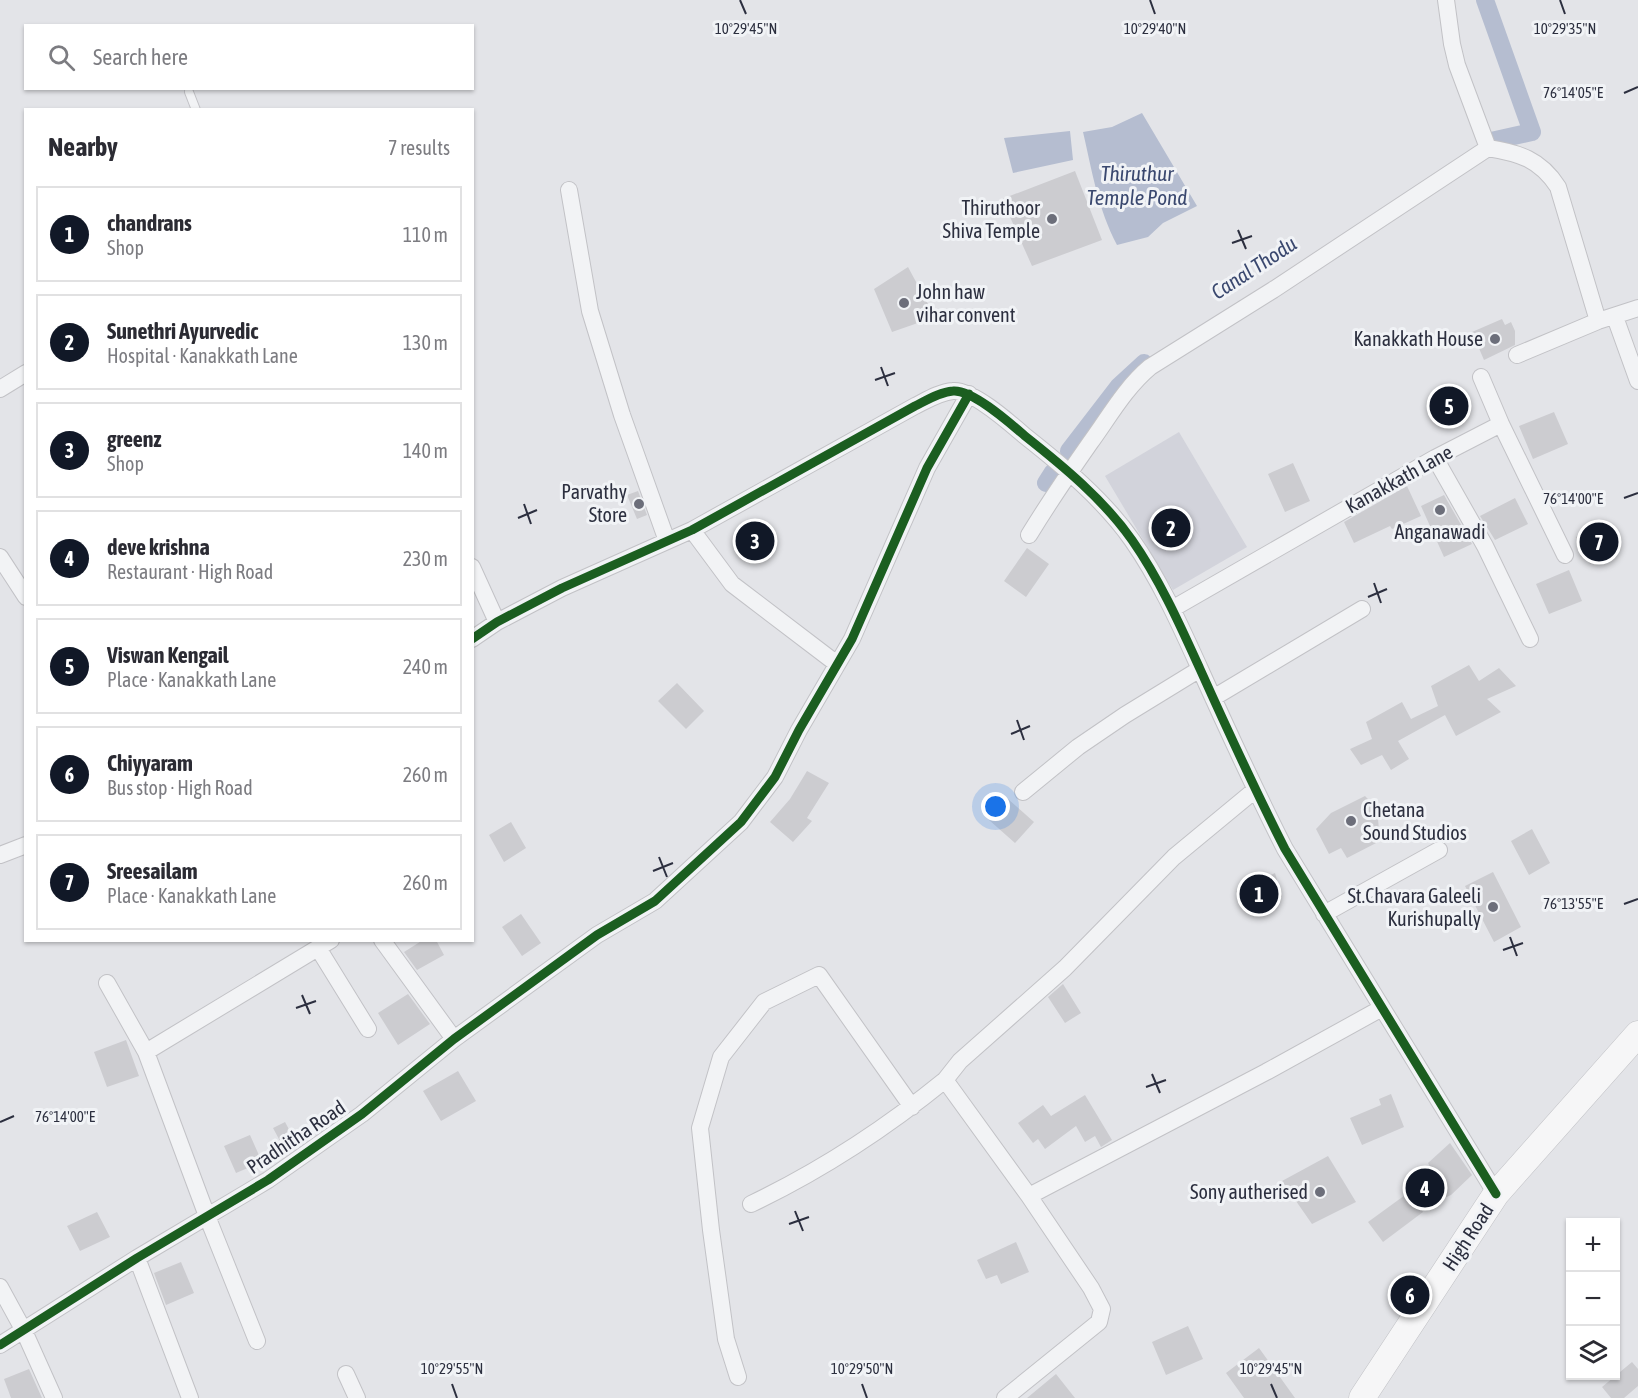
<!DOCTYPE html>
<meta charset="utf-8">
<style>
:root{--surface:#fff;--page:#f2f2f3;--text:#2b2b33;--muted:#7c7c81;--line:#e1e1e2;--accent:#111827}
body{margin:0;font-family:"Asap Condensed",sans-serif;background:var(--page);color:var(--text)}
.controls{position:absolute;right:18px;bottom:18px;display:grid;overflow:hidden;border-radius:0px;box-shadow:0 2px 4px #0004}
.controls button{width:54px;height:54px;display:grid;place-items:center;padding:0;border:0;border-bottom:2px solid var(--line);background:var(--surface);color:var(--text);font:30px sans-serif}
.you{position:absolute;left:996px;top:807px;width:21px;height:21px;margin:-15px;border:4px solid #fff;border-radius:50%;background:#1a73e8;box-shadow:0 0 0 9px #1a73e833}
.badge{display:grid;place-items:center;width:39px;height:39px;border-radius:50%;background:var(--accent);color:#fff;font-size:20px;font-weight:700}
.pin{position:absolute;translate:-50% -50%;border:3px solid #fff;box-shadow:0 2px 6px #0006}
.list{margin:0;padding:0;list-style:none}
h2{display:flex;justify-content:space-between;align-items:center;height:78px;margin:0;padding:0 24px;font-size:26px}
h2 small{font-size:20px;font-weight:400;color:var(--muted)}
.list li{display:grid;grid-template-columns:39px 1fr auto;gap:18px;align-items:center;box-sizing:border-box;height:96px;margin:0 12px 12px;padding:0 12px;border:2px solid var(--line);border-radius:0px}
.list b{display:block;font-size:22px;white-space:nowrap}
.list p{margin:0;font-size:20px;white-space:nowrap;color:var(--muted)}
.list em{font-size:20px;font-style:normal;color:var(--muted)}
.icon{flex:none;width:33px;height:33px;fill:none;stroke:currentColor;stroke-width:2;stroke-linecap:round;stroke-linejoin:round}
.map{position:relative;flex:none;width:1638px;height:1398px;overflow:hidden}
.search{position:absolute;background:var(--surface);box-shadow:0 2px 4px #0004;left:24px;top:24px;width:450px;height:66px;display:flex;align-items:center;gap:15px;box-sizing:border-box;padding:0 21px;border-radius:0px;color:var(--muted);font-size:22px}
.panel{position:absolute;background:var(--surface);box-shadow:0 2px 4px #0004;left:24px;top:108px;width:450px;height:834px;border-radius:0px}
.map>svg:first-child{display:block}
.built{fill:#d2d3db}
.water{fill:#b5bdd0}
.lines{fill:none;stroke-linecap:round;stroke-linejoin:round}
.canal{stroke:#b5bdd0;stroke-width:18}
.building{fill:#ccccd0}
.service-casing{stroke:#c2c2c6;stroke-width:10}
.minor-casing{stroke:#c2c2c6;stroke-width:18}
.primary-casing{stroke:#c0c1c5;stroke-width:27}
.service{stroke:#f2f3f5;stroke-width:8}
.minor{stroke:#f2f3f5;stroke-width:16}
.primary{stroke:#f6f6f7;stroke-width:26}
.cycleway-casing{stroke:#f1f3f6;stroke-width:13}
.cycleway{stroke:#1b5e20;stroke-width:9}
.ticks{fill:none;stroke:#2c2f3f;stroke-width:2}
.poi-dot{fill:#6c6e7a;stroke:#f1f3f6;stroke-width:2}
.labels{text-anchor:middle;stroke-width:6;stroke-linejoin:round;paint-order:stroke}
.poi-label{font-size:20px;fill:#2c2f3f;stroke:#f1f3f6;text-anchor:end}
.street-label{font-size:20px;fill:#2c2f3f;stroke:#f1f3f6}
.water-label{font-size:21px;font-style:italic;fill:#3a486f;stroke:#f1f3f6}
.ticks-label{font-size:15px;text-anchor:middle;fill:#2c2f3f;stroke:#f1f3f6;stroke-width:6;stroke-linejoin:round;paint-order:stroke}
</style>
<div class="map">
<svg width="1638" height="1398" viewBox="0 0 1638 1398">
<rect width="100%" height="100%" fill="#e3e4e8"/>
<path class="built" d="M1179 432 1247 547 1173 590 1105 476Z"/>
<path class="water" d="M1142 113 1197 206 1163 223 1148 237 1117 245C1098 209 1092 171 1083 132L1112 127Z
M1070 131 1073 160 1013 173 1004 138Z"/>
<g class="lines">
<path class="canal" d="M1485 0 1532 132 1491 141
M1069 451 1119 386 1144 363
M1046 483 1053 472"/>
</g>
<path class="building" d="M1075 171 1102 240 1032 266 1002 199Z
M908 267 935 317 892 332 874 289Z
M1502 319 1505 325 1511 322 1515 331V345L1484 360 1472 332Z
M1452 387 1467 412 1446 426 1430 401Z
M1554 412 1568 444 1533 459 1519 426Z
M1293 463 1310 501 1285 512 1268 474Z
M1407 486 1421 516 1392 529 1390 526 1354 543 1344 522Z
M638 491 647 515 637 519 627 495Z
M1444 495 1472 544 1444 557 1421 506Z
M1515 498 1528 524 1495 540 1480 516Z
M1175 509 1189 534 1167 547 1153 522Z
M754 520 776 549 754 560 735 533Z
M1607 521 1621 548 1590 564 1576 537Z
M1027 548 1049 564 1026 597 1004 581Z
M1569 570 1582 601 1549 614 1536 584Z
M1469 665 1479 681 1499 668 1516 686 1487 699 1501 712 1456 736 1445 715 1398 741 1409 759 1391 770 1382 755 1361 765 1350 749 1372 739 1366 722 1402 702 1411 719 1438 706 1431 686Z
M677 683 704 711 686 729 658 701Z
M807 771 829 783 807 818 812 821 793 842 770 822 790 799Z
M1365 796 1377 808 1380 841 1347 858 1341 848 1329 854 1316 829 1331 813Z
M1008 799 1034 822 1015 843 989 820Z
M511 822 526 848 504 862 489 835Z
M1532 829 1550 863 1529 875 1511 841Z
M1493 872 1521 927 1494 942 1465 886Z
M1275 873 1282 897 1246 911 1236 891Z
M521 914 541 943 522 956 502 927Z
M423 940H436L444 955 417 970 404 952Z
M1063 984 1081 1013 1065 1023 1048 997Z
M408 994 430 1024 398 1045 378 1013Z
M126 1040 139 1076 107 1087 94 1052Z
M458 1071 476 1101 441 1121 423 1091Z
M1391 1094 1404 1127 1362 1145 1350 1118 1381 1105 1379 1099Z
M1085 1095 1112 1140 1101 1147 1095 1136 1085 1142 1076 1126 1045 1149 1038 1139 1033 1143 1018 1123 1043 1105 1051 1116Z
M285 1122 298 1146 287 1154 273 1128Z
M250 1135 262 1162 236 1173 224 1146Z
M1450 1143 1472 1175 1451 1195 1421 1209 1423 1212 1383 1242 1368 1222 1434 1174 1428 1163Z
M1328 1156 1356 1202 1312 1224 1282 1181Z
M97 1212 110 1237 80 1251 67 1226Z
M1016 1242 1029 1272 1001 1284 997 1275 986 1279 977 1260Z
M181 1262 194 1293 166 1305 154 1273Z
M1188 1326 1203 1359 1166 1375 1152 1342Z
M1259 1348 1295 1398H1244L1226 1373Z
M1632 1362 1638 1369V1386L1624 1398H1611L1602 1387Z
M29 1369 42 1398H11L4 1379Z
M1056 1374 1075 1398H1027Z"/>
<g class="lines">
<defs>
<path id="service" d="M189 92 196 110"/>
<path id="minor" d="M1446 0 1452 44 1457 65 1488 148
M569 190 590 311 622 415 667 541
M1615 317 1638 381
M1517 355 1598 321 1638 308
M1481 377 1501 424 1565 555
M0 389 26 373
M1435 458 1485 546 1530 639
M692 530 732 584 837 664
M1029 535C1048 504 1069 473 1090 443 1109 417 1125 388 1150 367L1273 290 1488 148C1519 153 1540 159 1558 187L1598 321
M0 557 26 597
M472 567 497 622
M1172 609 1435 458 1501 424
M472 639 497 622 562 588 692 530 915 406C927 400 940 392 953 391 972 389 1010 423 1025 436 1063 466 1104 500 1132 540 1160 580 1180 625 1200 669 1227 729 1255 790 1285 849L1496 1194
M1213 698 1362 609
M1255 790 1174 857 1065 968 960 1061 945 1080 1029 1196 1266 1072 1382 1008
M1023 792 1078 747 1125 715 1200 669
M0 855 26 845
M1324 914 1439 850
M382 940 454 1039
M318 948 368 1029
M107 983 146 1052 207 1216 257 1341
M146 1052 331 940
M751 1204C820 1171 886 1128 945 1080
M137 1258 190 1398
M0 1287 24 1331 54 1398
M0 1345 137 1258 268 1180 362 1114 454 1039 597 935 655 901 741 822 775 777 799 730 852 639 927 468 969 394
M346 1374 357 1398
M738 1377 726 1339 711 1230 700 1128 721 1057 764 1002 819 975 912 1107
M1005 1398 1099 1322 1102 1309 1091 1288 1029 1196"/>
<path id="primary" d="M1362 1398 1496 1194 1638 1034"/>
</defs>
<use href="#service" class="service-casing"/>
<use href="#minor" class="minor-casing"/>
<use href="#primary" class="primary-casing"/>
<use href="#service" class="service"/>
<use href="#minor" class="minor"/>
<use href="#primary" class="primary"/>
<defs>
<path id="cycleway" d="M472 639 497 622 562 588 692 530 915 406C927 400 940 392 953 391 972 389 1010 423 1025 436 1063 466 1104 500 1132 540 1160 580 1180 625 1200 669 1227 729 1255 790 1285 849L1496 1194
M0 1345 137 1258 268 1180 362 1114 454 1039 597 935 655 901 741 822 775 777 799 730 852 639 927 468 969 394"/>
</defs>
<use href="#cycleway" class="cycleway-casing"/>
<use href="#cycleway" class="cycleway"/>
</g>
<path class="ticks" d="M740 0 746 14M1150 0 1155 14M1560 0 1565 14M1624 93 1638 87M1238 230 1246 249M1232 243 1252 236M881 367 888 386M875 380 895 373M1624 498 1638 493M524 504 531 524M518 518 537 510M1374 583 1381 603M1368 597 1387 589M1017 720 1024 740M1011 734 1030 726M659 857 667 877M653 871 673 863M1624 904 1638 899M1510 937 1517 956M1503 950 1523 943M302 995 310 1014M296 1008 316 1001M1152 1074 1160 1093M1146 1087 1166 1080M0 1122 14 1116M795 1211 803 1231M789 1224 809 1217M452 1384 457 1398M862 1384 867 1398M1271 1384 1277 1398"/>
<g class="poi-dot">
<circle cx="1052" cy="219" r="6"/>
<circle cx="904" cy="303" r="6"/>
<circle cx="1495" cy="339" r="6"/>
<circle cx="639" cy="504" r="6"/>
<circle cx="1440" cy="510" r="6"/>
<circle cx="1351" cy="821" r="6"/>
<circle cx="1493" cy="907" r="6"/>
<circle cx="1320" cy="1192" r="6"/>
</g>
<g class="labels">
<g class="poi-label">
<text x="1040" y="215">Thiruthoor<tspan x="1040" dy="23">Shiva Temple</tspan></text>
<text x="916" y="299" text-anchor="start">John haw<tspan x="916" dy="23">vihar convent</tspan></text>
<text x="1483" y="346">Kanakkath House</text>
<text x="627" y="499">Parvathy<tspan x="627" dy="23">Store</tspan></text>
<text x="1440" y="539" text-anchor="middle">Anganawadi</text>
<text x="1363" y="817" text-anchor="start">Chetana<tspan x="1363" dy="23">Sound Studios</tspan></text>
<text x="1481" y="903">St.Chavara Galeeli<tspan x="1481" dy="23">Kurishupally</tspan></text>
<text x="1308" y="1199">Sony autherised</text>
</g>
<g class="street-label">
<text transform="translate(1399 479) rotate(-29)" y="7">Kanakkath Lane</text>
<text transform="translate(296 1137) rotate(-34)" y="7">Pradhitha Road</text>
<text transform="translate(1468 1237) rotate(-57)" y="7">High Road</text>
</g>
<g class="water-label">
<text x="1137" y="181">Thiruthur<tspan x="1137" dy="24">Temple Pond</tspan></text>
<text transform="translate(1254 268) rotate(-33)" y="7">Canal Thodu</text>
</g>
</g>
<g class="ticks-label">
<text x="1565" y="34">10°29'35"N</text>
<text x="746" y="34">10°29'45"N</text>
<text x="1155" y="34">10°29'40"N</text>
<text x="1573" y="98">76°14'05"E</text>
<text x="1573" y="504">76°14'00"E</text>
<text x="1573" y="909">76°13'55"E</text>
<text x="65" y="1122">76°14'00"E</text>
<text x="452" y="1374">10°29'55"N</text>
<text x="862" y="1374">10°29'50"N</text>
<text x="1271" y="1374">10°29'45"N</text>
</g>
</svg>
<div class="controls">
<button>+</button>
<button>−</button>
<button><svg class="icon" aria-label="layers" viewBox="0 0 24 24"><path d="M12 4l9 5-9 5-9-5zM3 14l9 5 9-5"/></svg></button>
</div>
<div class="you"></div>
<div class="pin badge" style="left:1259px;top:894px">1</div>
<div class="pin badge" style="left:1171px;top:528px">2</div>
<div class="pin badge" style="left:755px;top:541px">3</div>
<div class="pin badge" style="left:1425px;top:1188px">4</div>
<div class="pin badge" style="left:1449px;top:406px">5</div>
<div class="pin badge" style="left:1410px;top:1295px">6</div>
<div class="pin badge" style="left:1599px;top:542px">7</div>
<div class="search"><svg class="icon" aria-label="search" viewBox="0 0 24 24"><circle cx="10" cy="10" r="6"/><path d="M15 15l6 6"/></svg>Search here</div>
<section class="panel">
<h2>Nearby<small>7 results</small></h2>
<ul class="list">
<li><span class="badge">1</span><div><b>chandrans</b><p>Shop</p></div><em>110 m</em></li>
<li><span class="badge">2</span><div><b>Sunethri Ayurvedic</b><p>Hospital · Kanakkath Lane</p></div><em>130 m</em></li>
<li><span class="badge">3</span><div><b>greenz</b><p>Shop</p></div><em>140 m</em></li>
<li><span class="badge">4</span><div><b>deve krishna</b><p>Restaurant · High Road</p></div><em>230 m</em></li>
<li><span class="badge">5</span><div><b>Viswan Kengail</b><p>Place · Kanakkath Lane</p></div><em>240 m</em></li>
<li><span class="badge">6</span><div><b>Chiyyaram</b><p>Bus stop · High Road</p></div><em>260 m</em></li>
<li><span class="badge">7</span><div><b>Sreesailam</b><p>Place · Kanakkath Lane</p></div><em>260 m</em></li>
</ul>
</section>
</div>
